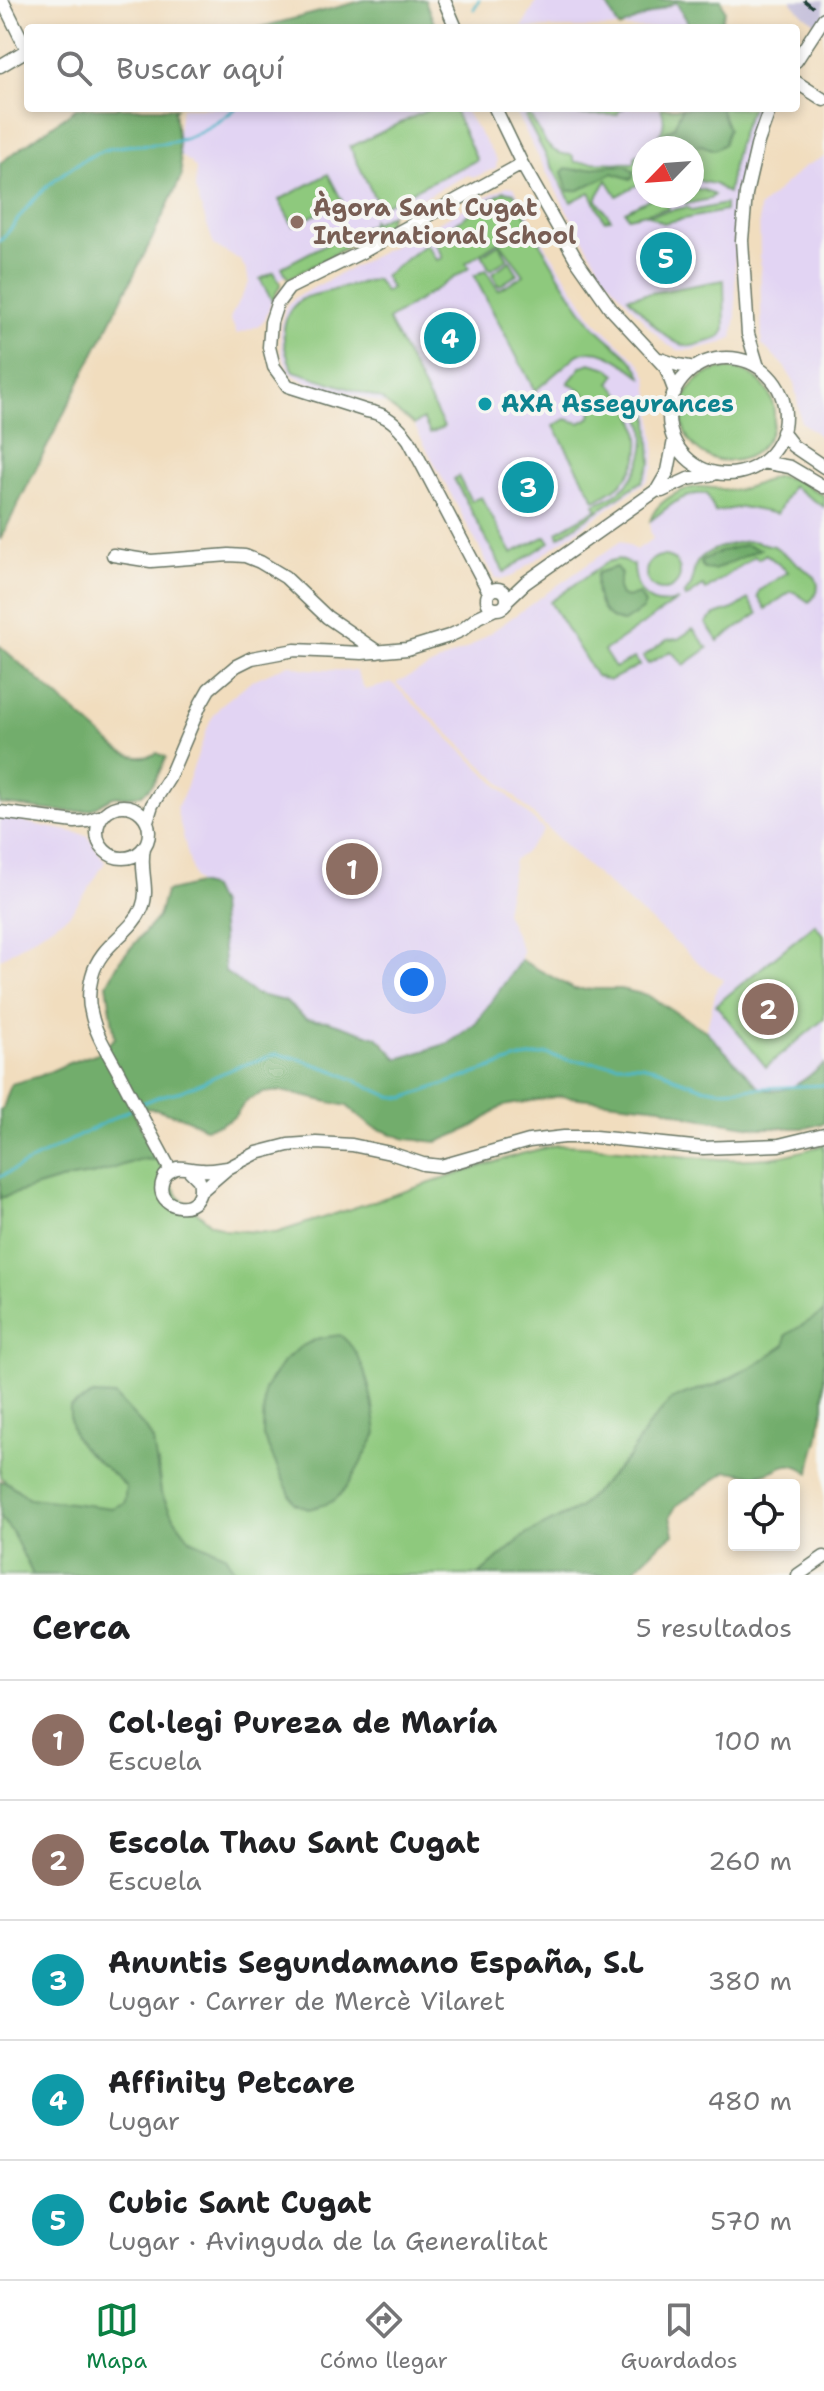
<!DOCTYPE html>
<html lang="es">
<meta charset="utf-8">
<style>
:root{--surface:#fff;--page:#f2f2f2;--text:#202124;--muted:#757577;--line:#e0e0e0;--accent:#0b8043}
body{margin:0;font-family:"Shantell Sans",sans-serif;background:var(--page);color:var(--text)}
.controls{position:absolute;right:24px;bottom:24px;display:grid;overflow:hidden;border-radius:8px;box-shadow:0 4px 12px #0003}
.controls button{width:72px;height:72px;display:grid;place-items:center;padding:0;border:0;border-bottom:2px solid var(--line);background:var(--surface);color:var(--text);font:40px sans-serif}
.compass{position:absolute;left:632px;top:136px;width:72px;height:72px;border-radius:50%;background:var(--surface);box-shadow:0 4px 12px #0003;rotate:245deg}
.you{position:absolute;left:414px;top:982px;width:28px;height:28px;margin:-20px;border:6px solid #fff;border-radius:50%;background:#1a73e8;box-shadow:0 0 0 12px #1a73e833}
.badge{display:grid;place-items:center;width:52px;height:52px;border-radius:50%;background:var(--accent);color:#fff;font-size:26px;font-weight:700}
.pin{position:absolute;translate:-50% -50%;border:4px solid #fff;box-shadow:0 2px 8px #0006}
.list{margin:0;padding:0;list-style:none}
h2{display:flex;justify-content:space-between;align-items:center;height:104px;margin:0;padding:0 32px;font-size:34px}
h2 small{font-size:26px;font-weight:400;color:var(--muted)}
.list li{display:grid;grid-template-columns:52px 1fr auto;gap:24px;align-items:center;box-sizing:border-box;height:120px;padding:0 32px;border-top:2px solid var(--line)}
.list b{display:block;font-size:30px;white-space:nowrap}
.list p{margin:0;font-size:26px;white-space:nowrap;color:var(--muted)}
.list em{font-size:26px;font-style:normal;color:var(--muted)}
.icon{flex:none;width:44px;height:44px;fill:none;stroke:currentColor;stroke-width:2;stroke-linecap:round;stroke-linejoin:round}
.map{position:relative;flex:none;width:824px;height:1575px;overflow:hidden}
.search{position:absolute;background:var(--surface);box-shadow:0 4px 12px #0003;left:24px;right:24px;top:24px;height:88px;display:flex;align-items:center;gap:20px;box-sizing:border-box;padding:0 28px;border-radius:8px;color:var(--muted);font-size:30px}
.sheet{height:704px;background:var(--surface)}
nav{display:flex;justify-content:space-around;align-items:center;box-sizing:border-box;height:112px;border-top:2px solid var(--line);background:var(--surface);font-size:22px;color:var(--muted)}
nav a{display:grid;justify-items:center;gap:4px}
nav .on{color:var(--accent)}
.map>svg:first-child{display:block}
.built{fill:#e2d4f3;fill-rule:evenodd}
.industrial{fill:#c5c0da}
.green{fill:#8ec97d;stroke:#568358;stroke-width:2}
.forest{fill:#72ad6c;stroke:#487550;stroke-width:2}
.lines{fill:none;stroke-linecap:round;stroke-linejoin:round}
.stream{stroke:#4cb8c8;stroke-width:3}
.minor-casing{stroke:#687564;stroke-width:15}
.minor{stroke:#fff;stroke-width:12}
.rail{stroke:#1f3d34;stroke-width:3;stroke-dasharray:12 6;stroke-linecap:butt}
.education-dot{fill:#8d6e63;stroke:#f6f6f2;stroke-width:3}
.culture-dot{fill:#0f9aa8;stroke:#f6f6f2;stroke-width:3}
.labels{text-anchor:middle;stroke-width:8;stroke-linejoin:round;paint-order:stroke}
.education-label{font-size:24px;font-weight:bold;fill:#785e54;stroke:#f6f6f2;text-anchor:start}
.culture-label{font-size:24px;font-weight:bold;fill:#0d838f;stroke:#f6f6f2;text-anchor:start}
</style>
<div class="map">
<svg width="824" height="1575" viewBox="0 0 824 1575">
<rect width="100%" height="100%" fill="#f6f6f2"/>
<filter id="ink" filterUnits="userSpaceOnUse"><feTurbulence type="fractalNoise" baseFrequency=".0125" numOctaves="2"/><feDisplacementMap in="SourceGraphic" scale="16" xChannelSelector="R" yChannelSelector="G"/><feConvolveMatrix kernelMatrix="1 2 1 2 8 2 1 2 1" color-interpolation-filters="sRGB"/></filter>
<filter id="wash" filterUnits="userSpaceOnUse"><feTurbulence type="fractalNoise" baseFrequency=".006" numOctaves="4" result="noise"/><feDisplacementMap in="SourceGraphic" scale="32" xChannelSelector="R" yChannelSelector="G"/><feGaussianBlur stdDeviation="1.8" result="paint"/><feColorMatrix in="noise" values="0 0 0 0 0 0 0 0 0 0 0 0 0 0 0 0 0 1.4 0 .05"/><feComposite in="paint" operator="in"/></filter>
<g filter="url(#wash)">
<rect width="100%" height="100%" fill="#f1ddbe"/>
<path class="built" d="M537 0H604L619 28H522Z
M677 2 691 28H620Z
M181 108H351L372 115 389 113 405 108H463L497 160 496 168 475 177 467 175 391 214 387 226 288 279 286 276 279 280 281 284 274 294 265 320 258 326 237 334 230 318 249 283 247 272 241 261 214 245 195 189 196 169 190 162 178 154 177 139Z
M513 108H762L749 143 734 220 736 315 733 337 723 343 691 350H678L666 344 650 328 604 275 561 200ZM644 148H692V196H644Z
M824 157V439L801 422 794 382 782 363 762 345 759 208 805 166Z
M507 186 514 187 546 246 595 321 641 364 648 378 655 441 654 466 647 481 513 576 504 579 496 578 491 570 414 425 405 416 387 405 304 381 290 373 282 354 280 330 285 308 296 297Z
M792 485 824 507V1064L798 1085 784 1091 772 1092 760 1088 706 1031 717 987 724 979 706 969 587 866 396 683 470 647 621 541 636 550 653 539 650 530V521L673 503 696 493 707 494 715 512 740 507 777 514Z
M289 664 305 669 356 671 365 690 392 683 544 830 524 853 514 860 505 912 522 950 521 960 476 1023 449 1043 398 1060 384 1042 328 1021 306 1019 285 1001 255 994 225 972 219 905 211 888 198 884 194 879 176 808 183 796 210 721 221 705 251 681Z
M0 817 87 835 105 862 88 890 69 915 0 959Z"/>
<path class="industrial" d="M790 0H824V29L804 15Z"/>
<path class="green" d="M432 108H453L477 160 379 207 350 147Z
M567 108H624L620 110 617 115H579L575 108Z
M661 108H752C737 135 733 163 728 193 721 191 721 187 714 184 706 182 700 183 693 177L698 175 692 164V148H648C661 137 668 125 661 108Z
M530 116C544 136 544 154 572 155L575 162 635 163V156L644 151V181L617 196 607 180 597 197V200L611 219 604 220 590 192 571 202 525 117Z
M328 174 342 201 293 226 279 200Z
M692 188 704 190 714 195 710 199 686 204 681 196H692Z
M504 191 514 193C537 238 561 283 591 322 604 340 636 356 642 377 623 363 601 343 577 355L535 391 474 276 486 270 498 290 524 275 499 241 466 263 469 268 388 320 444 427 430 433 423 419 414 425C404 415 390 410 382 399L294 371C280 346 277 312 306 297L376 279 385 292 391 288 384 276 426 244 437 260 443 258 433 238Z
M655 196H663L669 208 628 217 625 211Z
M725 204V211L663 223 648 215 687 207 692 211Z
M391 214 387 226 365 237 361 229 371 224 372 220 374 223Z
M343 235 349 246 288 279 282 267Z
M499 244 508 259 490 270 482 255Z
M510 261 518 274 499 286 492 273Z
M274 272 281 284 272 301 260 279Z
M724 280 725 329C721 339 716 340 706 342 700 344 692 347 687 346 667 344 641 311 628 297Z
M590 363 608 368 616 374 610 383C636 407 652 448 626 478 618 488 606 494 595 500L554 426 566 419 580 423 591 417C595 401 582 388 568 383L582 366Z
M682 415a46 46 0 1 1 92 0a46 46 0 1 1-92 0Z
M638 397 648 400 651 463 642 481 559 537 557 532 597 509 595 504C603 500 612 497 618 492 637 478 648 452 644 428 642 418 636 408 630 399Z
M458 476 471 501 481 497 512 553 546 536 550 542 504 572 454 479Z
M777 476C796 478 808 486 824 496V507L792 486 777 514 741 507 715 512 707 494C684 491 667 508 650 521 655 503 679 488 698 487 711 486 723 491 736 490 750 488 763 481 777 476Z
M751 541 774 546 815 577C821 586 817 596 809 602L794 592H790L766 609 758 597 759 591 788 572 766 554 758 559 755 556 706 590 703 586 686 598 684 595C697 579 690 583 695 567 700 549 736 542 751 541Z
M646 573a17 17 0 1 1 34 0a17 17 0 1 1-34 0Z
M618 559 634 565C635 594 650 611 678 600L604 651 615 668 634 658 640 665 609 681 596 676 550 602 607 562Z
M748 599 758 614 718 641 706 623C713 614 719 614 730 610 736 609 743 603 748 599Z
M693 629 708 648 684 665 671 651 648 664 643 657 667 640 678 639Z
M815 924 824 936V1019L766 1067 716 1005Z
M557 1145C628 1145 698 1165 769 1158 788 1156 806 1150 824 1145V1312L785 1345 757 1364 718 1384 687 1393 648 1426 629 1457 579 1508 560 1517 509 1549 479 1575H238L224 1554 190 1539 172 1515 161 1493 158 1462 134 1472 122 1514 29 1498 0 1477V1198L60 1180 96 1174 141 1159 157 1160 179 1197 210 1223 225 1230 276 1233 517 1155Z
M0 1508 53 1575H0Z"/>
<path class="forest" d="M365 0H425L436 28H258Z
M604 0H721L725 11 719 28H691L676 2 619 28Z
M77 108H176L174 111 182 175 151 241 0 540V163Z
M682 108H720L728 129 724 144 714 150 701 145 688 148 678 141 665 147H658L656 141 660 136 674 127Z
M614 165 627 166 634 172 633 177 630 179 613 173 579 190 568 191 562 172 566 168 577 170Z
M745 545 760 549 714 570 704 569 701 564 702 560 722 551Z
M616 567 621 574 618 589 621 596 627 598 639 594 645 604 643 609 624 622C599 620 594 593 597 573Z
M0 646 116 748C129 756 142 761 157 753L166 757C160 771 152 793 136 796 128 798 119 795 111 798 103 801 97 808 89 810 63 815 26 806 0 804Z
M198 884 211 888 219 905 225 972 255 994 285 1001 306 1019 328 1021 377 1037 398 1059 449 1043 476 1023 521 960 574 989H620L647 995 706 1031 760 1088C787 1097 804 1080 824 1064V1123L806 1128H760L691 1117 661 1107 560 1096 503 1106 473 1127 438 1142 406 1139 371 1126 347 1106 280 1091 262 1093 247 1100 234 1117 219 1125 205 1128 185 1118 156 1109 138 1108 133 1111 157 1160 141 1159 96 1174 60 1180 0 1198V1110L3 1108 11 1084 40 1076 69 1063 98 1053 115 1038 107 984 120 960 158 917 165 892Z
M824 1312V1408C819 1418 821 1430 818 1441 814 1452 811 1461 810 1473 782 1453 779 1476 754 1475 745 1475 736 1471 727 1471L676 1506 670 1517 674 1534 659 1545 628 1575H479L525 1535 579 1508 629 1457 648 1426 671 1400 687 1393 719 1384 757 1364 785 1345 786 1335Z
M340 1335C367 1355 373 1402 377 1434 365 1452 350 1490 333 1501 327 1505 315 1507 308 1509L294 1503 263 1436 264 1390 283 1362 300 1347 319 1338Z
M93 1395 115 1396 147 1430 153 1441 161 1493 172 1515 190 1539 224 1554 238 1575H33L12 1532 0 1517V1481L8 1483 29 1498 112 1508 124 1503 126 1487C101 1458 67 1452 70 1407Z"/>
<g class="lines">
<path class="stream" d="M474 9 479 0
M0 241C12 229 20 215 31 203 50 181 78 160 105 150 125 143 146 146 166 143 193 139 216 125 236 108
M138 1105 160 1096 182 1091 234 1068 277 1054 299 1059 335 1071 389 1096 404 1098 518 1059 547 1054 569 1060 599 1063 641 1065 662 1070 673 1077 701 1087 719 1090 824 1085
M0 1177 131 1109"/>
</g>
</g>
<g filter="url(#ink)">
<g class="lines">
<defs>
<path id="minor" d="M444 0 456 28
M796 61 824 18
M0 66 27 50 2 0
M796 82 824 100
M495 108 522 164 576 259 611 309 666 368 675 392
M669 416a58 58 0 1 1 116 0a58 58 0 1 1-116 0Z
M660 359 678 365 695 368
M758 367 748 334 742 240 746 194 758 142 770 108
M782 432 793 446 824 467
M762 462 790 467 824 487
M657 490 662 491 688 479 714 474
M113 555 151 561 229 555 245 556 260 562 285 577 327 617 378 652
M487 599a10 10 0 1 1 20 0a10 10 0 1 1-20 0Z
M489 592 409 440C398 425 387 414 367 411L288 386 274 367 269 347 271 322 277 304 289 288 366 250 522 164
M507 600 525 583 657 490 668 471 674 440
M97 832a26 26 0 1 1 52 0a26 26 0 1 1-52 0Z
M0 812 75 822 87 821 104 815
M147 821 152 805 169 778 201 703 209 689 236 666 252 658 295 650 362 653 407 649 449 636 462 630 478 617 495 609
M144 848C139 870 150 889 142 908 130 935 100 944 92 976 89 988 88 1001 91 1012 95 1034 109 1054 119 1073 136 1106 153 1138 171 1171
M188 1169 199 1180C208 1219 151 1211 163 1180 165 1174 170 1170 177 1168 184 1167 194 1170 202 1170 210 1171 218 1169 227 1168
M200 1192 228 1168 257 1153 288 1145 316 1143 352 1145 390 1153 423 1164 441 1166 529 1141 564 1137H595L703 1148 779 1145 824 1134
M798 1575 824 1557"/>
</defs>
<use href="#minor" class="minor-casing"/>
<use href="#minor" class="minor"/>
<path class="rail" d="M804 0 814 8"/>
</g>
</g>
<circle class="education-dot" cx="297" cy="222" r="8"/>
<circle class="culture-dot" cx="485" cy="404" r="8"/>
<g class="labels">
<g class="education-label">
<text x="313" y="216">Àgora Sant Cugat<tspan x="313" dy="28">International School</tspan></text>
</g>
<g class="culture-label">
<text x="501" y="412">AXA Assegurances</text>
</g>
</g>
</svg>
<div class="controls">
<button><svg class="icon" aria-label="locate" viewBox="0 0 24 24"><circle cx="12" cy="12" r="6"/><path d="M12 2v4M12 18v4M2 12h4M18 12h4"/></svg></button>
</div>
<svg class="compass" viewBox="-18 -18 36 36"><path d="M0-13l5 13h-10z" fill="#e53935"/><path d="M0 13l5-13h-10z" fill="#757577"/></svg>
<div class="you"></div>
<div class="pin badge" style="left:352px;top:869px;background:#8d6e63">1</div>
<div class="pin badge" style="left:768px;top:1009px;background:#8d6e63">2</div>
<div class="pin badge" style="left:528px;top:487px;background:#0f9aa8">3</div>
<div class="pin badge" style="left:450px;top:338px;background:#0f9aa8">4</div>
<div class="pin badge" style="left:666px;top:258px;background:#0f9aa8">5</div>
<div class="search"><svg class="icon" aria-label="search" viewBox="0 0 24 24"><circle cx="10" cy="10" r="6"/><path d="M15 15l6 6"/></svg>Buscar aquí</div>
</div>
<section class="sheet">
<h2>Cerca<small>5 resultados</small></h2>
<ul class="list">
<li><span class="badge" style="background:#8d6e63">1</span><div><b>Col·legi Pureza de María</b><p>Escuela</p></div><em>100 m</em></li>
<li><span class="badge" style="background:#8d6e63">2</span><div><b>Escola Thau Sant Cugat</b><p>Escuela</p></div><em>260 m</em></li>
<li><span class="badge" style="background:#0f9aa8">3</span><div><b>Anuntis Segundamano España, S.L</b><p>Lugar · Carrer de Mercè Vilaret</p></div><em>380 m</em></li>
<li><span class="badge" style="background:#0f9aa8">4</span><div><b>Affinity Petcare</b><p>Lugar</p></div><em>480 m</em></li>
<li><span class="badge" style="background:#0f9aa8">5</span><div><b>Cubic Sant Cugat</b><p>Lugar · Avinguda de la Generalitat</p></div><em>570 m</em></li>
</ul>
</section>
<nav>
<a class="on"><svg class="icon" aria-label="map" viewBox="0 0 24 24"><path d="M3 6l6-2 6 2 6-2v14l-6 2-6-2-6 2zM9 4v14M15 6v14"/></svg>Mapa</a>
<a><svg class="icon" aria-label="directions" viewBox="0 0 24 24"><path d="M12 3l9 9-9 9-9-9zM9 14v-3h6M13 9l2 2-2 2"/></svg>Cómo llegar</a>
<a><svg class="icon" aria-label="saved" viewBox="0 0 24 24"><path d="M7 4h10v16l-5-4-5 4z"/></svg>Guardados</a>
</nav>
